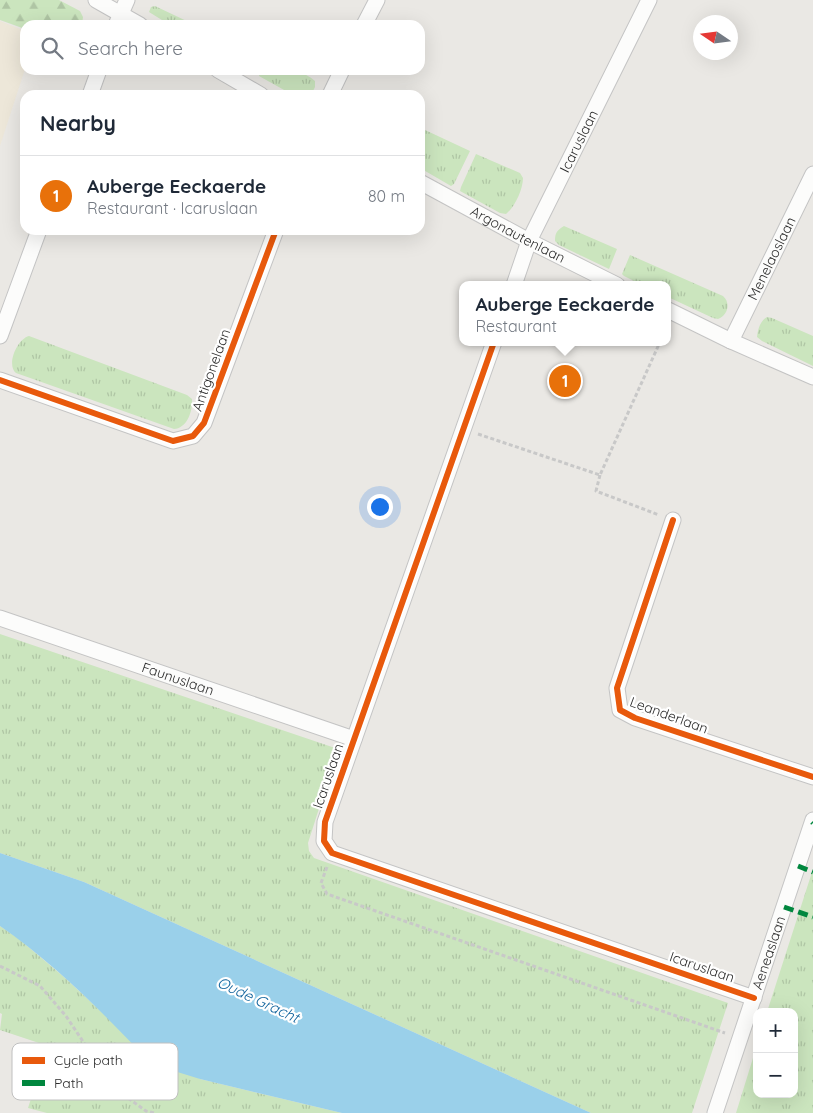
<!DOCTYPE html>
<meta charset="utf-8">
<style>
:root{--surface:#fff;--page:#f2f2f3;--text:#1f2937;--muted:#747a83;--line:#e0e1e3;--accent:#d93025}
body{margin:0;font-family:Quicksand,sans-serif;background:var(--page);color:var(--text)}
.controls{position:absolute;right:15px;bottom:15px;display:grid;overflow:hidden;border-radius:10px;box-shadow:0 5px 20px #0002}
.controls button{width:45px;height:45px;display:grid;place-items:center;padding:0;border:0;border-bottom:1px solid var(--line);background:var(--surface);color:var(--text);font:25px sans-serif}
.compass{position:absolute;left:693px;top:15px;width:45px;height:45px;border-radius:50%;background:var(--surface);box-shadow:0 5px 20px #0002;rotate:283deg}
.you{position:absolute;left:379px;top:506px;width:18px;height:18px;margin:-12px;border:4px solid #fff;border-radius:50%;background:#1a73e8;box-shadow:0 0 0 8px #1a73e833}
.badge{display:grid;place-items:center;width:32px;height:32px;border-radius:50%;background:var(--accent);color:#fff;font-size:16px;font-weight:700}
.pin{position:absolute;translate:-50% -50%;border:2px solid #fff;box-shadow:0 1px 5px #0006}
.popup{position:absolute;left:459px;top:281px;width:212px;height:65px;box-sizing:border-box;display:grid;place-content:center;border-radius:10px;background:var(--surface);filter:drop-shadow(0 1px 4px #0005);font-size:16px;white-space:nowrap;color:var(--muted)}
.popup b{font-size:19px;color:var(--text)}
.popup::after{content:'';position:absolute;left:50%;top:100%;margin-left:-10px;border:10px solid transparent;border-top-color:var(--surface)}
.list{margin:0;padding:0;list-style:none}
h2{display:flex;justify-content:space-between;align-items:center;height:65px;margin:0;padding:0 20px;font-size:21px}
h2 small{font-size:16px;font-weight:400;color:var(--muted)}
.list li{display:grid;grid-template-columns:32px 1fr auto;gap:15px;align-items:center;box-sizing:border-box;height:80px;padding:0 20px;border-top:1px solid var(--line)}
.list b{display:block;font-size:19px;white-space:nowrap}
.list p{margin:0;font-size:16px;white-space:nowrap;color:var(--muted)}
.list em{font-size:16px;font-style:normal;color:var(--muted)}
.icon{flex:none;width:28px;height:28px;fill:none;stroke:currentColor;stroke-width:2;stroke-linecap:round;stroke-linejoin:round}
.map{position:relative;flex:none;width:813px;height:1113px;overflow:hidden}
.search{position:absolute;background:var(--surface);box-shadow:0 5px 20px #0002;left:20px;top:20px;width:405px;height:55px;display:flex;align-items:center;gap:12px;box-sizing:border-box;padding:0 18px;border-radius:15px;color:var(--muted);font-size:19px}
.panel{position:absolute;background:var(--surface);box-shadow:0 5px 20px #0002;left:20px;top:90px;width:405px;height:145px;border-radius:15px}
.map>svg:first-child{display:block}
.education{fill:#ede7d9}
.grass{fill:url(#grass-tufts)}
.forest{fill:url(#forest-firs)}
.water{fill:#9ad0ea}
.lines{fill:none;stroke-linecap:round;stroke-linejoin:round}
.minor-casing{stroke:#c4c4c4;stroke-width:17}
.path{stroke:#c8c8c8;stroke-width:3;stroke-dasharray:4 2.5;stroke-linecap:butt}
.minor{stroke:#fcfcfb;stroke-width:15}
.quiet{stroke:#00873e;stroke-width:5;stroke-dasharray:10 5;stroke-linecap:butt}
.cycleway-casing{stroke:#fff;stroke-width:9}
.cycleway{stroke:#e8590c;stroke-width:6}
.labels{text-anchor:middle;stroke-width:4.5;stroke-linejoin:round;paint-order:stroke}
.street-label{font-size:14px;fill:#2d2d2d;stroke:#fff}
.water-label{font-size:15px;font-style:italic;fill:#11649d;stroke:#fff}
.key{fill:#fff;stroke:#c0c0c0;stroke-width:1}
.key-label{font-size:14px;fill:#2d2d2d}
</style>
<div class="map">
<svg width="813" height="1113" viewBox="0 0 813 1113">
<defs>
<pattern id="grass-tufts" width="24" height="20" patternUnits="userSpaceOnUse" patternTransform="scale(1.25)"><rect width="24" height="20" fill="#cbe5be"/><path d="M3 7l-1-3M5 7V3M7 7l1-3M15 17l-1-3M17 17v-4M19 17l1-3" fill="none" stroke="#afc5a4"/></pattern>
<pattern id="forest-firs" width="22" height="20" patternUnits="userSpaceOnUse" patternTransform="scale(1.25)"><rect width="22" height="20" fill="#cbe5be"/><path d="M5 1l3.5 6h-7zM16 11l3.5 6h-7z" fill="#afc5a4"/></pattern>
</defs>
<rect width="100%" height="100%" fill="#eae8e4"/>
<path class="education" d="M0 21 25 31V69L0 146Z"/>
<path class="grass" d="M155 6 195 25H170L149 12 151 7Z
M260 70C279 70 300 67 315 81V87L311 95H293L259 76Z
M425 130 470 151 454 184 451 186 420 168V142Z
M476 154 520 173 523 178C523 189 515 207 506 214L500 213 460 191 461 187Z
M564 226 617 249 609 269 559 245 555 241C555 233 557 230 564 226Z
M630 255 723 296C731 303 728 315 718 319L713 318 668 297V285H642L624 276 622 274Z
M767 317 772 318 813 336V366L762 341 757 337C758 329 760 321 767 317Z
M29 336 187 395 192 399C193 411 187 428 174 429L16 373C6 365 17 339 29 336Z
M0 634 338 749 308 843 309 851 314 858 728 1003 692 1113H591L84 882 0 853Z
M813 869V1113H736L757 1045V1094H794V1012H767Z
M0 926 19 939 64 977 106 1016 200 1079 342 1113H47L28 1108 48 1046 0 1030 2 1014 0 1013Z"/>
<path class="forest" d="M0 0H59L80 11 83 17 82 25H25V29L0 20Z"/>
<path class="water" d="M0 853 84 882 591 1113H342L200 1079 158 1066 148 1060C102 1012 55 964 0 926Z"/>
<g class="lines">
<defs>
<g id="minor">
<path d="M96 0 140 25"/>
<path d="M116 25 127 0"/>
<path d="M364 25 377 0"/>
<path d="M218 70 261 95"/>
<path d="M90 95 99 70"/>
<path d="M330 95 342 70"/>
<path id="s1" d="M420 182 529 241 617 285"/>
<path id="s2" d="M514 285 529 241 649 0"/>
<path d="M668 310 731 341 813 377"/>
<path d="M0 336 39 230"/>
<path id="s3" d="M731 341 813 174"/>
<path d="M494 342 325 822 324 841 332 853 754 998"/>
<path d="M0 380 173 441 193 436 204 423 276 230"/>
<path d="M673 520 617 688 620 710 635 718 813 777"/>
<path id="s4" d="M0 618 354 739"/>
<path id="s5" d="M715 1113 813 820"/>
</g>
</defs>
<use href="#minor" class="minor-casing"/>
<path class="path" d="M478 434 600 475 660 342
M600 475 596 491 659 515
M327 867 321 883 327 894 725 1033
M0 966 40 986 66 1016 114 1088 146 1111 154 1113"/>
<use href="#minor" class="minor"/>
<path class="quiet" d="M812 822 813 823
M798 866 813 872
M784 907 813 917"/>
<defs>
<path id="cycleway" d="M494 342 325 822 324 841 332 853 754 998
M0 380 173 441 193 436 204 423 276 230
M673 520 617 688 620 710 635 718 813 777"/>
</defs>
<use href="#cycleway" class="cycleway-casing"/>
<use href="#cycleway" class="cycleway"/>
</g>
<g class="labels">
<g class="street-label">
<text dy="5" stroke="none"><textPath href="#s2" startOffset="158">Icaruslaan</textPath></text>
<text dy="5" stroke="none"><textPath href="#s1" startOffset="111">Argonautenlaan</textPath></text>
<text dy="5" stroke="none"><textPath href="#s3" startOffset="92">Menelaoslaan</textPath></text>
<text transform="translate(211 370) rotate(-70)" y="5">Antigonelaan</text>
<text dy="5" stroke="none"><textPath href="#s4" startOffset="188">Faunuslaan</textPath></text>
<text transform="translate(669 715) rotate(20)" y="5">Leanderlaan</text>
<text transform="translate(328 776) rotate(-71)" y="5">Icaruslaan</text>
<text dy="5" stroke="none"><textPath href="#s5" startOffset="169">Aeneaslaan</textPath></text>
<text transform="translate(702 967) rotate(19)" y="5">Icaruslaan</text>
</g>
<g class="water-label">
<text transform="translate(258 1000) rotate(25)" y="5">Oude Gracht</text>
</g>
</g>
<rect x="12" y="1043" width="166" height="57" rx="8" class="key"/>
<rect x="22" y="1057" width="23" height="7" fill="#e8590c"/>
<rect x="22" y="1080" width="23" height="6" fill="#00873e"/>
<g class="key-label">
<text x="54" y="1065">Cycle path</text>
<text x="54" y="1088">Path</text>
</g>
</svg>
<div class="controls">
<button>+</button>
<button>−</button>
</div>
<svg class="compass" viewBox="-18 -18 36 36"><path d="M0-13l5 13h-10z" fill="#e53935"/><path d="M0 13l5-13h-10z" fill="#747a83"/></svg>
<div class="you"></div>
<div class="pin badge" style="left:565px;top:381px;background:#e8710a">1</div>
<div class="popup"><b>Auberge Eeckaerde</b>Restaurant</div>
<div class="search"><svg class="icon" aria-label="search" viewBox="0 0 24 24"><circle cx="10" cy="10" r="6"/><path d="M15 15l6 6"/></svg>Search here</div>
<section class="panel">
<h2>Nearby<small></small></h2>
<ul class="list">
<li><span class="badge" style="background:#e8710a">1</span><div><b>Auberge Eeckaerde</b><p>Restaurant · Icaruslaan</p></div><em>80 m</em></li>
</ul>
</section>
</div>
